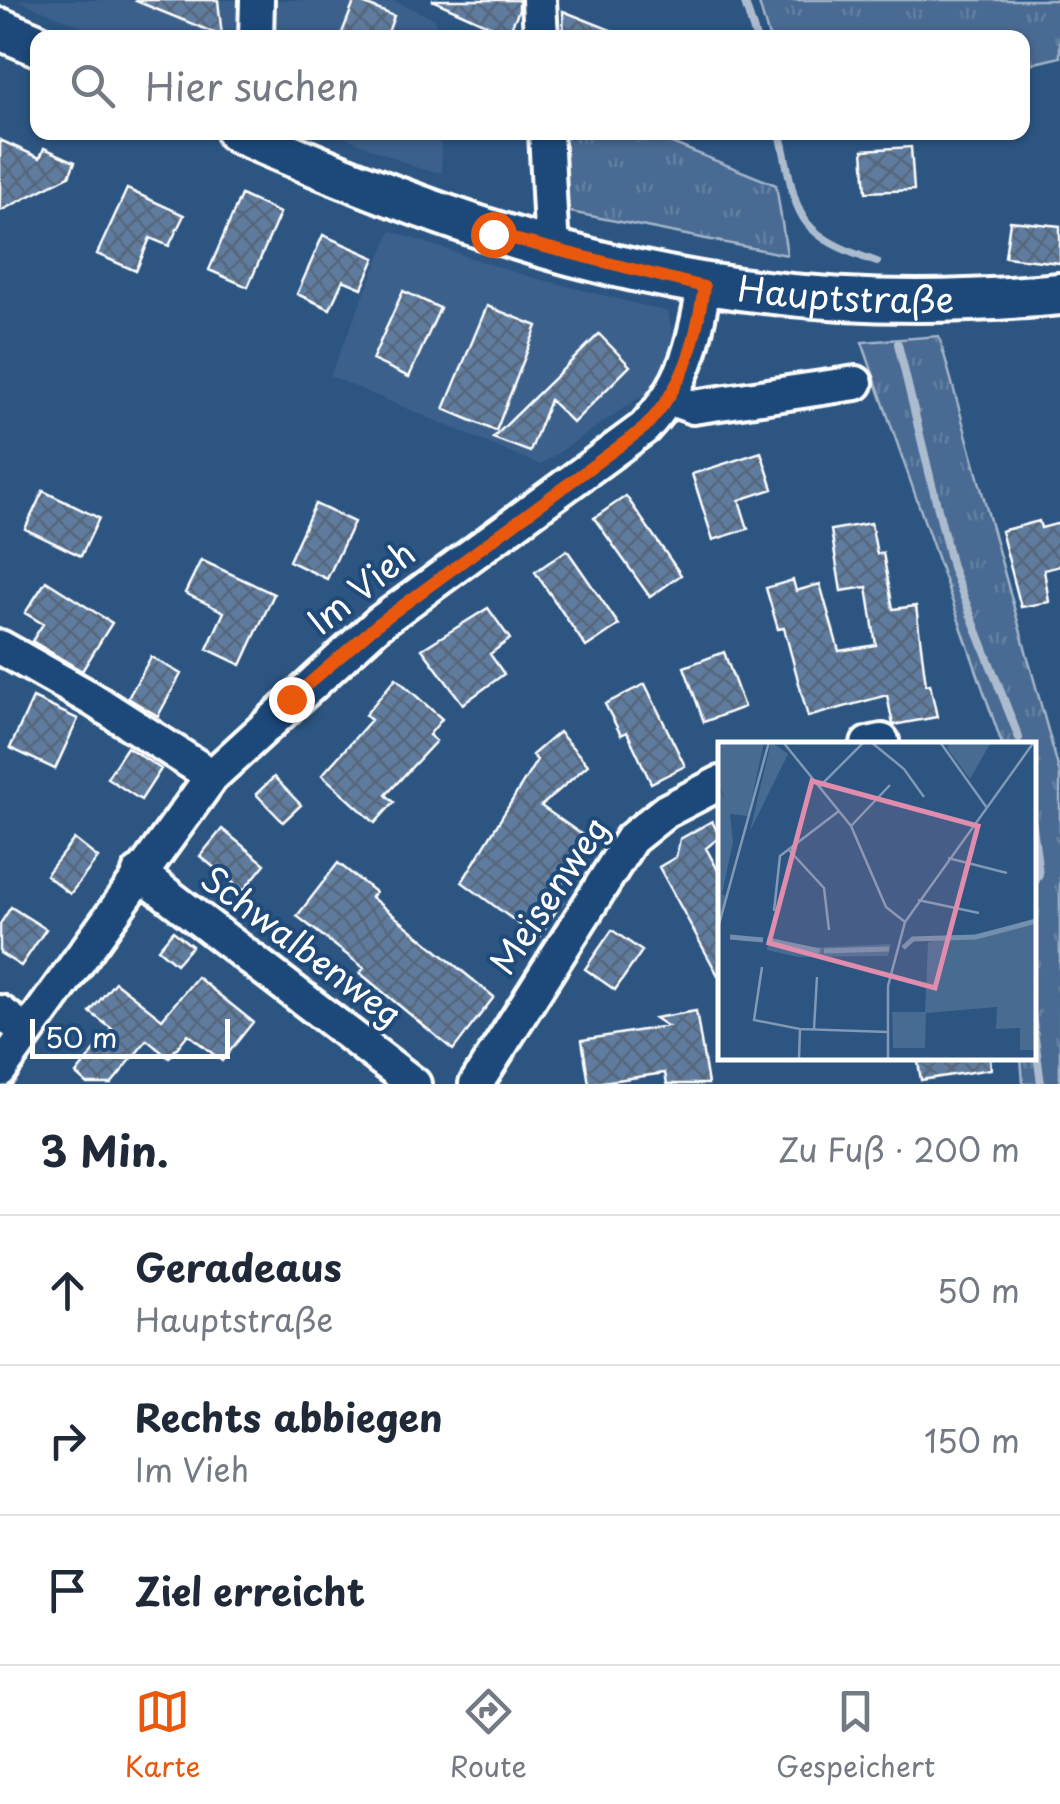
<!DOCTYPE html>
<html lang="de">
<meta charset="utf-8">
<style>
:root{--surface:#fff;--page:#f2f2f3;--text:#1f2937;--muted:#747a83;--line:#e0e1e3;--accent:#ea580c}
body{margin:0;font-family:"Playpen Sans",sans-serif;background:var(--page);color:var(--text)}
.scale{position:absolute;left:30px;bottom:25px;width:200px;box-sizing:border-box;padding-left:10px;border:5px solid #fff;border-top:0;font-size:28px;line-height:35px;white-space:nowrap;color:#fff;-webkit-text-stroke:8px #1f4a7a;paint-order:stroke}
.stop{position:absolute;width:30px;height:30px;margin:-22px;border:8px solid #ea580c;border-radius:50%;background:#fff}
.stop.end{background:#ea580c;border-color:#fff;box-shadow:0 2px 10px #0008}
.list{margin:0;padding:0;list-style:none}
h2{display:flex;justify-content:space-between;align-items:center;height:130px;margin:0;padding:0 40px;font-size:42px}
h2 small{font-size:32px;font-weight:400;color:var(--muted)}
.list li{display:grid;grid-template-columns:65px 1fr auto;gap:30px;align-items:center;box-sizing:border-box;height:150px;padding:0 40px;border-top:2px solid var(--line)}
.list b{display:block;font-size:38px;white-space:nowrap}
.list p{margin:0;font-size:32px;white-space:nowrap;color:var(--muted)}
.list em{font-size:32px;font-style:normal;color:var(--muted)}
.icon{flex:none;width:55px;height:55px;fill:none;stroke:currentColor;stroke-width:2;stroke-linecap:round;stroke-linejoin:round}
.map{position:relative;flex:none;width:1060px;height:1084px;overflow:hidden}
.search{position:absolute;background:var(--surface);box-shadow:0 2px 8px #0004;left:30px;right:30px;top:30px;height:110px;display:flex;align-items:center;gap:25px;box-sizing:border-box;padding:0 35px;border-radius:20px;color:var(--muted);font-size:38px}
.sheet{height:580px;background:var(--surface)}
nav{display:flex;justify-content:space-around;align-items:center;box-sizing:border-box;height:140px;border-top:2px solid var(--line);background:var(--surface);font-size:28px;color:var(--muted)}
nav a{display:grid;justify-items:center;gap:5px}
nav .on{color:var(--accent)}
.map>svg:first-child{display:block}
.built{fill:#3b618b}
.grass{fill:url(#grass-tufts);stroke:#a4b5c8;stroke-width:2.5}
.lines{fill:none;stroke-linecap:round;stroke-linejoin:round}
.stream{stroke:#acbcce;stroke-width:8}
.building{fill:url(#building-cross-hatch);stroke:#fff;stroke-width:2.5}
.minor-casing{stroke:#fff;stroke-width:40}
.major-casing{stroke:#fff;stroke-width:48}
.minor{stroke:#1f4a7a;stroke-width:32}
.major{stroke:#1f4a7a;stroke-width:40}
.route{stroke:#ea580c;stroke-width:12}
.labels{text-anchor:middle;stroke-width:8;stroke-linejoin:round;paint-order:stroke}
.street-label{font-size:35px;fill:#fff;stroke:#1f4a7a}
.inset-river{fill:none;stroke:#748fad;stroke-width:5}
.inset-road{fill:none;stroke:#8099b4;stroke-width:2.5}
.view{fill:#e08cad;fill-opacity:0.15;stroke:#e08cad;stroke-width:5}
.inset-edge{fill:none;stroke:#fff;stroke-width:5}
</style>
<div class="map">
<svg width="1060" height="1084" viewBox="0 0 1060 1084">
<defs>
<pattern id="grass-tufts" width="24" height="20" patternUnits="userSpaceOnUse" patternTransform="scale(2.5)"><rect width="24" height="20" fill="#486b92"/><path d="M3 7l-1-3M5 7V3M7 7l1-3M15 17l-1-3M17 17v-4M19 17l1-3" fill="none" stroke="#6381a2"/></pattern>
<pattern id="building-cross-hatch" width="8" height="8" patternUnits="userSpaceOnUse" patternTransform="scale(2.5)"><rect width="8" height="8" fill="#5e7c9f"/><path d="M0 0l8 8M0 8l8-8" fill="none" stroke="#56667a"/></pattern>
</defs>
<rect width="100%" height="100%" fill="#2c5582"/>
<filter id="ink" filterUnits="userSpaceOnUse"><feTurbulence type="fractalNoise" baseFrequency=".01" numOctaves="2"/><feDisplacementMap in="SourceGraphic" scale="20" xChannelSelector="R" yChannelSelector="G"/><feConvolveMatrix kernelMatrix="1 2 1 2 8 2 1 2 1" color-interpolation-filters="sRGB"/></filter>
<g filter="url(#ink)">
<path class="built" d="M18 0H392L435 19V37H108Z
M335 133H440L442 173 420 169Z
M391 231 520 274 668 312 674 343 654 388 540 465 330 376Z"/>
<path class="grass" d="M758 0H1060V57L1023 66 1022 38 769 37Z
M564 133H647L776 185 787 255 565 211Z
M939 336 1060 774V1084H1023L1021 1057 1032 1056V744H1002L862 342Z"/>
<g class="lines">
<path class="stream" d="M744 0 756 38
M780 132C798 216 791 232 877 262
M898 344 952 567 1019 738
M1032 818 1039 874 1032 887
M1032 1015 1041 1084"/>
</g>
<path class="building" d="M137 0H218L222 36 136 1Z
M355 0 394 16 386 38H340Z
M432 0H519V10L508 34Z
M563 11 626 36V38H564Z
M0 140 40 158 44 148 75 162 69 176 0 211Z
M911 147 914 190 866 192 863 150Z
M127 189 184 215 169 246 150 238 136 271 97 254Z
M241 195 280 213 248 287 209 270Z
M1010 221 1060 226V263L1005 257Z
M323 235 375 258 362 288 343 280 330 309 297 294Z
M403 291 440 308 409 377 372 360Z
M487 306 537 326 496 431 444 409Z
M599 334 630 366 573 423 550 400 530 452 493 438Z
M761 452 773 489 739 500 748 529 713 540 692 474Z
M43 491 99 518 81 556 25 529Z
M626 496 681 575 650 597 594 518Z
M315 504 354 522 327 579 289 561Z
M1039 521 1041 528 1060 523V566L1044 570 1049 602 1021 607 1001 531Z
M871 523 877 554 883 553 893 609 916 606 926 685 930 684 937 717 893 725 887 695 808 717 784 628 778 629 766 588 793 580 796 591 820 584 839 651 876 645 867 587 841 591 831 530Z
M567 550 619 625 586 647 535 572Z
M201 560 274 594 241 665 207 649 224 612 185 593Z
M46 581 112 623 82 671 32 641 43 624 25 613Z
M488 608 510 639 490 654 504 674 463 704 422 649Z
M724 652 744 707 704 722 684 667Z
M151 657 181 674 158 716 128 698Z
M396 678 442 719 429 735 436 741 386 795 394 802 375 823 322 775 371 720 365 715Z
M645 684 685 766 651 783 627 732 621 735 605 704Z
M33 698 78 719 55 769 10 748Z
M559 732 588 765 541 806 591 841 554 896 562 902 538 938 462 882 537 760 532 755Z
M127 747 161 769 141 800 107 778Z
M274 777 301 805 283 822 256 794Z
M712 821 720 837 706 848 720 874V979L659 867 676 857 680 839Z
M222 829 265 864 243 891 200 856Z
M74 839 98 858 70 894 46 875Z
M338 863 375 892 371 897 494 997 453 1050 360 973 364 968 297 916Z
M11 907 46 929 21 966 0 953V924Z
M612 930 642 951 615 990 585 969Z
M173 931 192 946 176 964 158 949Z
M197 977 253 1022 222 1061 188 1034 169 1058 147 1040 111 1084H87L76 1074 112 1029 90 1012 115 982 162 1019Z
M696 1011 708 1084H667L665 1073 589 1084 582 1040 667 1026 655 1018Z
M917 1056H990L991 1069 921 1080Z"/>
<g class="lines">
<defs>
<path id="minor" d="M539 0 541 38
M256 38 257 0
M546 132 552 252
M671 399 693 407 856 383
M0 647 92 699 212 776
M868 744 882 741
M139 873 414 1084
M0 1012 27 1032
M0 1070 212 776 379 623 644 428C685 384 694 345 704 287
M476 1084 631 839 666 811 720 783"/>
<g id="major">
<path d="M0 29 38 45"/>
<path id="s1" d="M237 132C520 256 747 324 1060 294"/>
</g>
</defs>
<use href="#minor" class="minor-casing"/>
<use href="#major" class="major-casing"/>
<use href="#minor" class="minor"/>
<use href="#major" class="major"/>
</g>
</g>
<g class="lines" filter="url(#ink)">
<path class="route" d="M291 699 379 623 644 428C685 385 695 345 704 287L493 234"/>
</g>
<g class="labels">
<g class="street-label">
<text dy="12" stroke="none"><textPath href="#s1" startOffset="635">Hauptstraße</textPath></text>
<text transform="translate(362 588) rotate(-39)" y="12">Im Vieh</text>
<text transform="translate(550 896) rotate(-56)" y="12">Meisenweg</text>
<text transform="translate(301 947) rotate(37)" y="12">Schwalbenweg</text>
</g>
</g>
<g transform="translate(718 742)">
<rect width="318" height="318" fill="#2c5582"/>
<path d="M0 0H46L30 74 12 72 15 100 4 152 10 155 0 177V45L9 60 0 42ZM53 0 70 12 32 89ZM317 182V308H302V286L278 287 279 265 208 271 207 306H175L174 270H207L210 200ZM51 195 86 206 173 202 170 214 80 215 49 208Z" fill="#486b92"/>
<path d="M232 0H273L252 37 229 6Z" fill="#486b92"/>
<path class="inset-river" d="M12 195 45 198M49 198 102 209M185 206 195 197 258 195 318 179M106 209 171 207"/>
<path class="inset-road" d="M65 0 133 84 168 165 187 180M153 0 186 27 206 55M222 0 269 66M101 45 146 0M133 84 172 43M71 108 106 146 111 188M230 116 289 131M200 158 261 171M56 169 62 114 121 69M0 186 51 0M44 225 36 278 82 287M96 287 99 235M81 317 82 287 170 290M170 317V244L187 180 316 0"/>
<path class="view" d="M94 39 260 84 217 246 51 201Z"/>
<rect width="318" height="318" class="inset-edge"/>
</g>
</svg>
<div class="scale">50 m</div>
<div class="stop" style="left:493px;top:234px"></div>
<div class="stop end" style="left:291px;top:699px"></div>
<div class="search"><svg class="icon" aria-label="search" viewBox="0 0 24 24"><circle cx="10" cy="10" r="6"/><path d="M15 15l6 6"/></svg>Hier suchen</div>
</div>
<section class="sheet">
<h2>3 Min.<small>Zu Fuß · 200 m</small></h2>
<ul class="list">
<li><svg class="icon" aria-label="ahead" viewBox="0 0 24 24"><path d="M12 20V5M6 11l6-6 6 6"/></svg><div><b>Geradeaus</b><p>Hauptstraße</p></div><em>50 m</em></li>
<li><svg class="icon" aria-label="right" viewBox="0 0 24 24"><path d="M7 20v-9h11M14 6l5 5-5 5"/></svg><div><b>Rechts abbiegen</b><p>Im Vieh</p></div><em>150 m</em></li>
<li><svg class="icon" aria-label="arrive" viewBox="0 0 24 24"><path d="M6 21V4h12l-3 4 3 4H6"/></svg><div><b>Ziel erreicht</b></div></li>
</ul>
</section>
<nav>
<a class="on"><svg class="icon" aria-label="map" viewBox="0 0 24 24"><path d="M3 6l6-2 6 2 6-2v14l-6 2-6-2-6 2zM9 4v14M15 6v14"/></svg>Karte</a>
<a><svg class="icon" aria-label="directions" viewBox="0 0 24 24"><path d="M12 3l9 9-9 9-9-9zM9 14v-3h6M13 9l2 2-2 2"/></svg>Route</a>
<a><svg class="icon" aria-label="saved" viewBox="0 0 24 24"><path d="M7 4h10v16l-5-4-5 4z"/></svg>Gespeichert</a>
</nav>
